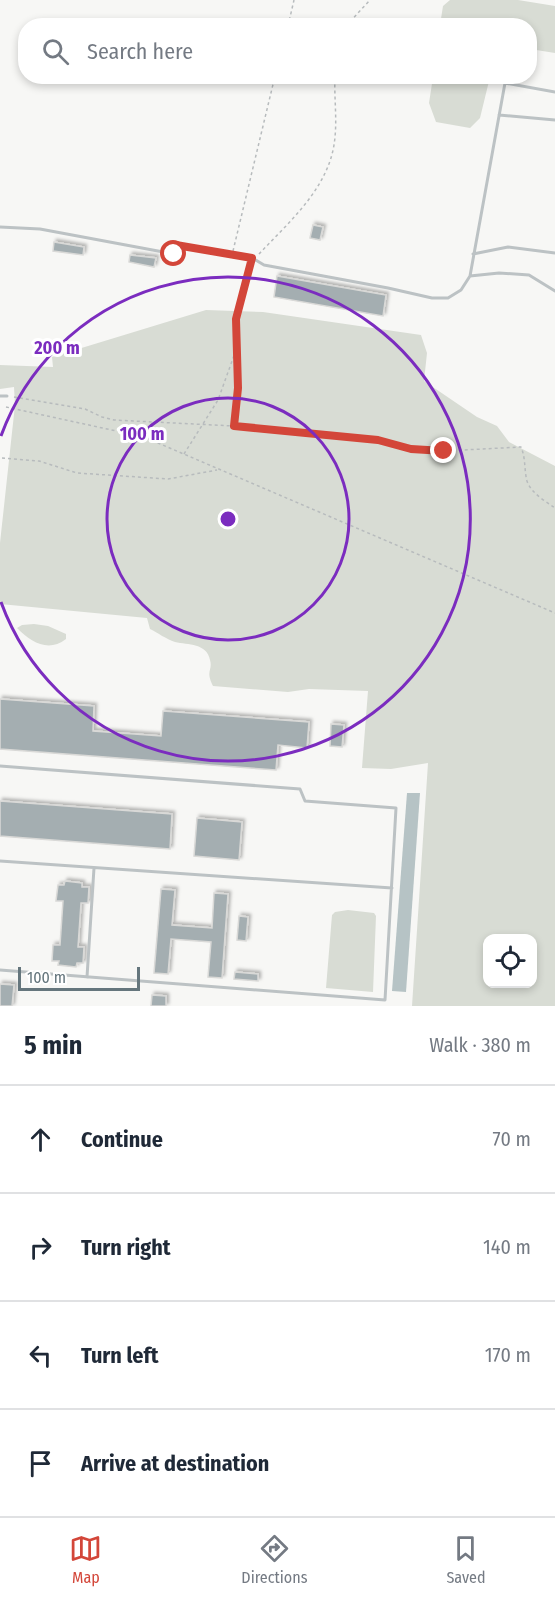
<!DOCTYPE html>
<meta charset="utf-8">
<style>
:root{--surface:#fff;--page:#f2f2f3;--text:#1f2937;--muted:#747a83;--line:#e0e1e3;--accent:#d34639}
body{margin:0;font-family:"Fira Sans Condensed",sans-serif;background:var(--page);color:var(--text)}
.controls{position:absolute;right:18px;bottom:18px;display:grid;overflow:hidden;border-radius:12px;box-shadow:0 3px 9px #0003}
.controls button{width:54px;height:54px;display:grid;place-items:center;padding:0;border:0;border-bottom:2px solid var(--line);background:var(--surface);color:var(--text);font:30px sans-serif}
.scale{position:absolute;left:18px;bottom:15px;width:122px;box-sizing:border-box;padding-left:6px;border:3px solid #65767d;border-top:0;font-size:16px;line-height:21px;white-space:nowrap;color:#65767d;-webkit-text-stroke:4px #fff;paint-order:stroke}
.stop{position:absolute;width:18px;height:18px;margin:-14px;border:4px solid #d34639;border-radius:50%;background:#fff}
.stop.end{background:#d34639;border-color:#fff;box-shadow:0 2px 6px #0008}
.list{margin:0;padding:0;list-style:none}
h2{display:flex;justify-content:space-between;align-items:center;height:78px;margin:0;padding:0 24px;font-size:26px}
h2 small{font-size:20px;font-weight:400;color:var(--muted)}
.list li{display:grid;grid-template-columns:39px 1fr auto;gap:18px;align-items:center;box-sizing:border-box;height:108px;padding:0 24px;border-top:2px solid var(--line)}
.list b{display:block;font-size:22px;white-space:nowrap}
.list em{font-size:20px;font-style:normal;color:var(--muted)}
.icon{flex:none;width:33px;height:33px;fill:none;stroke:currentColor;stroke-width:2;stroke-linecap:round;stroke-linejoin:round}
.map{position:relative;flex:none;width:555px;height:1006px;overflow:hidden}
.search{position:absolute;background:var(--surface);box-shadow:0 3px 9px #0003;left:18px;right:18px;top:18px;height:66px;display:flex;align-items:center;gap:15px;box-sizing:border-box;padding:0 21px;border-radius:24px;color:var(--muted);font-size:22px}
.sheet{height:510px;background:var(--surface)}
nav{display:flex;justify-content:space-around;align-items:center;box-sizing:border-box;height:84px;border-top:2px solid var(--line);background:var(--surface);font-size:16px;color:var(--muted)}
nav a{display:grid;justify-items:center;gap:3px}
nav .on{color:var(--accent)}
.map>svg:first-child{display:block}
.green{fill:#d8dcd4;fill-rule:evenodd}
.water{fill:#b6c3c5}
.building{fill:#a4aeb1;stroke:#d9d9d7;stroke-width:1.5;filter:url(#shadow)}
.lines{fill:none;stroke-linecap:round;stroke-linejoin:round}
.path{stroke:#b7bbbd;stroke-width:1.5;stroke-dasharray:3 3;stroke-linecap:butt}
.lane{stroke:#bcc2c4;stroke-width:3}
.route{stroke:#d34639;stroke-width:8}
.ring{fill:none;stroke:#7b2cbf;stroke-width:3}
.centre{fill:#7b2cbf;stroke:#fff;stroke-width:3}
.ring-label{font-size:18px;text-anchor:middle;font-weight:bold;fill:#7b2cbf;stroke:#fff;stroke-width:6;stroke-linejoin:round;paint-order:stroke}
</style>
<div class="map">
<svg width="555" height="1006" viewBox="0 0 555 1006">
<defs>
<filter id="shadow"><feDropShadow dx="2.5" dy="-2.5" stdDeviation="1.5" flood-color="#0004"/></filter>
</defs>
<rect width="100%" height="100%" fill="#f7f7f5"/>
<path class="green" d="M450 0H518L555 6V53L530 49V26L440 25 443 6Z
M433 77H490L480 118 470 128 436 122 429 103Z
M206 310 263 312 421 335 427 353 424 381 477 417 497 426 509 442 555 466V1006H412L428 763 391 769 362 768 368 691 309 689 288 692 213 686C205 670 213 671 210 660 207 643 188 645 175 642 166 639 158 633 150 629L147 618 0 604V543L15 405 14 387 0 389V365L53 367 52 357ZM488 939H532V984H488Z
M34 624 48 626 66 634V639C48 653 31 642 17 628L22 625Z
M348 910 374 913 376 916 373 992 326 988 332 915 335 912Z"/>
<path class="water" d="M407 793H420L406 992 392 991Z"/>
<path class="building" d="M313 225 323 227 320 240 310 238Z
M54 242 84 247 83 255 53 251Z
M130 255 156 258 154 267 129 262Z
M277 276 386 295 383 316 274 297Z
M0 699 94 706 93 731 161 736 163 711 309 722 307 748 278 745 276 770 0 749Z
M331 724 344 725 342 747 330 746Z
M0 801 172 814 170 849 0 836Z
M197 818 242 822 239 860 194 856Z
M65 881 82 883V887H89L88 903H81L78 947H84L83 963H77L76 967 58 965 59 961H52L53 945H60L63 901H56L58 885H64Z
M161 889 175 890 172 925 212 928 214 893 228 894 222 978 208 977 211 942 171 939 168 974 154 973Z
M239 916 248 917 246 941 237 940Z
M235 972 258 974V981L234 979Z
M0 984 14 985 12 1006H0Z
M152 995 166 996V1006H151Z"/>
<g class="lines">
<path class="path" d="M288 26 294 0
M346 26 370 0
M233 251 275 76
M259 254C291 220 331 186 335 137 337 117 334 96 335 76
M14 397 85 409 102 417 114 420 234 426 305 432 378 440 411 449 444 451 521 447C526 459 524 470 527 481 531 493 545 501 555 508
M6 407 144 437 555 613
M235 425 238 389 236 319 250 264
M184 454 218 400 236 350
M2 458 39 461 77 473 168 479 217 470"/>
<path class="lane" d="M499 115 555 120
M0 227 40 229 174 254 176 245 254 259 264 265 388 288 432 298H448L461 290 470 276 505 83 555 92
M473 254 508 247 555 253
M470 276 499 273 529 275 555 291
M0 396H7
M0 766 300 789 305 801 396 808 385 1000 0 970
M0 861 392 888
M87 977 94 868"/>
</g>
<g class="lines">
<path class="route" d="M174 254 176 245 252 258 236 319 238 388 234 426 378 440 411 449 444 451"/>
</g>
<g class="ring">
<circle cx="228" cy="519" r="121"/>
<path d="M1 436A242 242 0 1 1 1 602"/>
</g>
<circle cx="228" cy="519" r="9" class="centre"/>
<g class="ring-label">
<text x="57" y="354">200 m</text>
<text x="142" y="440">100 m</text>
</g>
</svg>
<div class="controls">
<button><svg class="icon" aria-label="locate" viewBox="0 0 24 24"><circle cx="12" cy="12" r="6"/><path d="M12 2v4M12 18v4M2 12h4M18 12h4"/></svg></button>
</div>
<div class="scale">100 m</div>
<div class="stop" style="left:174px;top:254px"></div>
<div class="stop end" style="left:444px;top:451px"></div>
<div class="search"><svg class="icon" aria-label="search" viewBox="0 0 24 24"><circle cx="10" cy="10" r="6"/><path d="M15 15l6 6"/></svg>Search here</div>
</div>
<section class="sheet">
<h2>5 min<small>Walk · 380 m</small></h2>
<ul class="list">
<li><svg class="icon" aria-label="ahead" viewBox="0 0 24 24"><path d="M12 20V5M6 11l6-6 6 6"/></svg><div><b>Continue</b></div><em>70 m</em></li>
<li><svg class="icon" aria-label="right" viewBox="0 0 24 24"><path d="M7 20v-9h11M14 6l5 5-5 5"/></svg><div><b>Turn right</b></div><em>140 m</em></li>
<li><svg class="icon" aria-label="left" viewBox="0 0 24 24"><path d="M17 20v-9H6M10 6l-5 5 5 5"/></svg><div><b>Turn left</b></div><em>170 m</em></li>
<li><svg class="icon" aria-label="arrive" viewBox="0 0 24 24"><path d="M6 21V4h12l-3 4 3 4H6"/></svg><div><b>Arrive at destination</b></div></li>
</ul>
</section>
<nav>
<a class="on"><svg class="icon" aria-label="map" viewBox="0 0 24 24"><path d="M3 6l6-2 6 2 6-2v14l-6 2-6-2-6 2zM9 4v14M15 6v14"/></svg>Map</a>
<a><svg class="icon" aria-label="directions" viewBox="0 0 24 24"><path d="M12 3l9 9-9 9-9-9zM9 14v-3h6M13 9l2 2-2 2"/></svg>Directions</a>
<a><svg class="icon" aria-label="saved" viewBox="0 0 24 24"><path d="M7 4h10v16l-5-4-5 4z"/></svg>Saved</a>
</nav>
